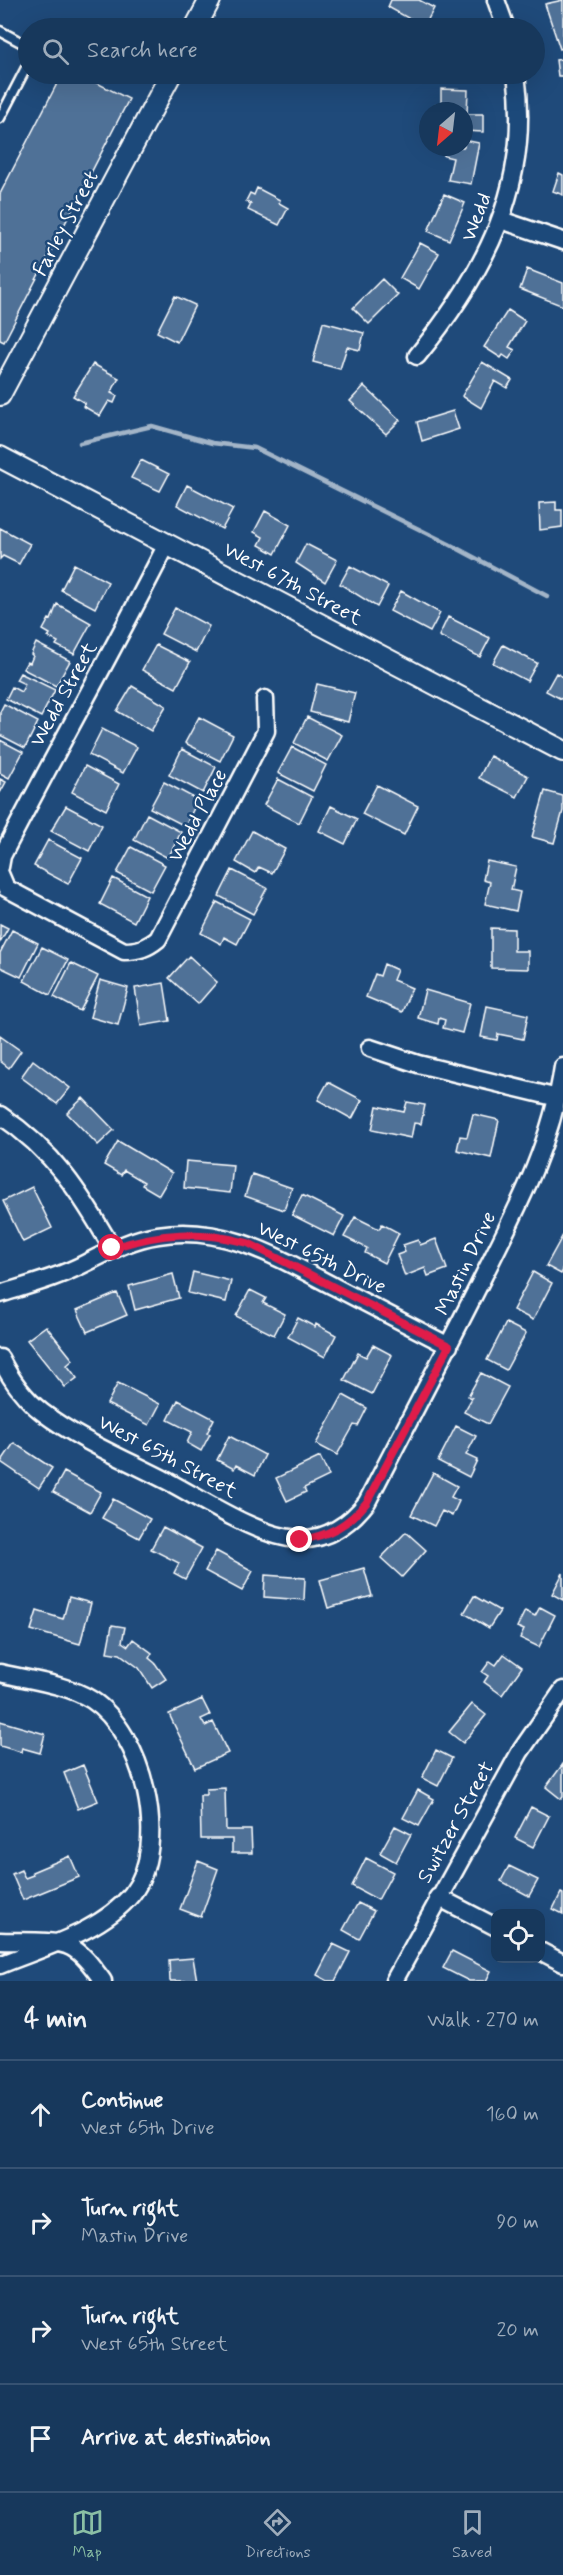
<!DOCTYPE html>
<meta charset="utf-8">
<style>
:root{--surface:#17385c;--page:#203f62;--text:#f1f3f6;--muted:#9eacbb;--line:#365272;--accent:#8abfa5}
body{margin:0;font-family:Mynerve,sans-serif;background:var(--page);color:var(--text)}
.controls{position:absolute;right:18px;bottom:18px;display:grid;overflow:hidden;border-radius:12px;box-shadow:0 6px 24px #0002}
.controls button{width:54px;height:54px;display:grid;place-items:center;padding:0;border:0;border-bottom:2px solid var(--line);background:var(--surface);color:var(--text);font:30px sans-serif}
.compass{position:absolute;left:419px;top:102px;width:54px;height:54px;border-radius:50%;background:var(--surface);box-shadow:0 6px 24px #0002;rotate:208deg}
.stop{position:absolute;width:18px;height:18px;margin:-14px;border:4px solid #e11d48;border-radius:50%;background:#fff}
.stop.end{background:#e11d48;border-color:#fff;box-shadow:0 2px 6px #0008}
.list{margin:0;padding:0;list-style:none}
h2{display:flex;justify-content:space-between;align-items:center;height:78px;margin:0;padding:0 24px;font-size:26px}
h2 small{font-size:20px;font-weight:400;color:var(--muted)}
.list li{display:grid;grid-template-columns:39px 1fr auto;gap:18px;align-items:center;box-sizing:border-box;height:108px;padding:0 24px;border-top:2px solid var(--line)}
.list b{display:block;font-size:22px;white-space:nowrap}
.list p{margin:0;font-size:20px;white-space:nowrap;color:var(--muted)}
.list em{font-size:20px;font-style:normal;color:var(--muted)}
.icon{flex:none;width:33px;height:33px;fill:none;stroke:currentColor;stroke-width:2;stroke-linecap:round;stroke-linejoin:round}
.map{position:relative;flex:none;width:563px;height:1981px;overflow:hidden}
.search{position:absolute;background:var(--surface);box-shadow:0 6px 24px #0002;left:18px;right:18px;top:18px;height:66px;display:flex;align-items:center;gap:15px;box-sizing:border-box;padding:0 21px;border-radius:33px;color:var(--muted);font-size:22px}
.sheet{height:510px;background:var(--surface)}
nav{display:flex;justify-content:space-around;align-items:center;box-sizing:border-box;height:84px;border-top:2px solid var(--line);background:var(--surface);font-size:16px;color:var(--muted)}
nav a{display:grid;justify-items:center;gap:3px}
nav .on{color:var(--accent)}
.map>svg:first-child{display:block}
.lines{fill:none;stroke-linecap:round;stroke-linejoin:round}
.stream{stroke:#a3b5c8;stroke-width:4.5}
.building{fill:#507197;stroke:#fff;stroke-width:1.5}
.service-casing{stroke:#fff;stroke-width:13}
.minor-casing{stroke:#fff;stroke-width:21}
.tertiary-casing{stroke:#fff;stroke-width:24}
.service{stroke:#1f4a7a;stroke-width:8}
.minor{stroke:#1f4a7a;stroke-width:16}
.tertiary{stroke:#1f4a7a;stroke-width:20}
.route{stroke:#e11d48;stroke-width:8}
.labels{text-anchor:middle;stroke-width:5;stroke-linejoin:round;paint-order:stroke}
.street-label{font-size:21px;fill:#fff;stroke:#1f4a7a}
</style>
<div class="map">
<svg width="563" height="1981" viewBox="0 0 563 1981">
<rect width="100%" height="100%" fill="#1f4a7a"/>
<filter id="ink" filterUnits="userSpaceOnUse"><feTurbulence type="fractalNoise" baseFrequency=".0167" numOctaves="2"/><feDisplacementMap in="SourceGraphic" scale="12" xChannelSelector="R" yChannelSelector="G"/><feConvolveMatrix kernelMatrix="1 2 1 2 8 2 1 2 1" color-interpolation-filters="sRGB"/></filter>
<g filter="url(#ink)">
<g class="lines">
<path class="stream" d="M80 443 152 426 212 443 255 448 449 544 547 596"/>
</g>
<path class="building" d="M391 0H419L434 8 424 27 388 7Z
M563 0V48L560 49 545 4Z
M563 59V76H558L556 60Z
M62 74H79L129 99 4 342 0 340V194Z
M440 74H457L441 78Z
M441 89 468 90 467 114H483V132L464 131V111H435V105L441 106Z
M464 140 479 143 471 184 448 180 453 158 444 156 445 147H464Z
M559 173 563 175V195L553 191Z
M257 188 280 200 279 203 288 208 279 225 248 210 251 204 246 201 250 193 254 195Z
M444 194 465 203 449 240 428 231Z
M420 243 439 253 419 289 400 278Z
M527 269 563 283V306L520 289Z
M382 279 398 295 369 324 353 308Z
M175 296 195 305 177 342 157 332Z
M508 310 525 321 509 347 515 350 509 359 503 355 501 358 484 347Z
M323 322 364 333 360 350 347 347 340 369 313 362Z
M482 362 512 380 507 388 495 381 481 408 462 396Z
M93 364 119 378 111 393 117 396 114 403 109 401 100 416 83 406 85 403 73 396Z
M364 386 400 420 386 434 350 401Z
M453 411 459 429 422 441 417 422Z
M141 460 169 474 160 491 131 478Z
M187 485 233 509 222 529 177 505Z
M556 502V510H562V527L540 530 539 503Z
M265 511 290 525 275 554 259 545 263 537 254 532Z
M0 528 30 544 19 564 3 556 0 559Z
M306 544 337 560 325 582 296 563Z
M74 564 108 582 95 608 61 590Z
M350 566 388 586 377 607 340 584Z
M401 591 440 613 430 632 390 611Z
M57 604 91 623 74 654 56 645 58 642 48 637 50 634 43 630 49 619 51 620Z
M175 608 209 626 196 652 161 634Z
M448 617 490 638 480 657 439 636Z
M36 643 70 661 56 686 23 669 27 662 30 663 33 656 31 654Z
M156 645 190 662 176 688 142 670Z
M503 645 537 663 527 681 493 663Z
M20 673 55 690 41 717 6 699 12 687 21 692 25 684 16 680Z
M556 673 563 677V700L546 691Z
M317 684 355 693 348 722 310 712Z
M132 686 166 706 151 731 117 711Z
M4 704 38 722 25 748 0 735V712Z
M199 717 233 735 220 761 185 743Z
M307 717 342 735 328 761 294 743Z
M102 729 137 747 123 773 89 755Z
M0 740 23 752 9 778 0 773Z
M292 747 326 765 313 791 278 773Z
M182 749 216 767 203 793 169 775Z
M490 756 528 776 517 797 479 778Z
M85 766 119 784 106 810 72 792Z
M0 779 6 782 0 793Z
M278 779 312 797 299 823 264 805Z
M164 782 198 800 185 826 150 808Z
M377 785 418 806 404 835 362 814Z
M545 791 563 796V811L554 843 532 837Z
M66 806 102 825 89 851 51 831Z
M331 806 357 819 345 844 319 831Z
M147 814 181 832 168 858 134 840Z
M252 831 285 849 272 873 259 867 255 873 236 862Z
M48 840 82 858 68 884 34 866Z
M131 847 165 865 151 891 117 873Z
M487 861 516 867 511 890 520 892 516 911 485 904 490 882 483 880Z
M232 870 267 888 253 914 219 896Z
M113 878 147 896 134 922 100 904Z
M217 902 250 919 237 944 224 937 221 944 201 933Z
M0 924 8 928 0 942Z
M491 928 514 929V951H528V969L491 968Z
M12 930 38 943 21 977 0 967V953Z
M42 947 68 960 50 995 24 981Z
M189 956 217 982 198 1004 169 978Z
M71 963 98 976 80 1011 54 997Z
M384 964 397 970 393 980 412 988 402 1012 366 997 375 974 380 976Z
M100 980 128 988 118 1025 90 1017Z
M164 983 170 1021 141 1026 135 988Z
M425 990 470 1003 462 1033 443 1028 445 1020 439 1018 438 1024 418 1018Z
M487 1006 528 1015 523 1039 498 1034 497 1040 481 1037Z
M0 1036 21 1051 9 1068 0 1061Z
M33 1060 70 1088 57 1104 21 1077Z
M328 1082 362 1100 352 1119 318 1100Z
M83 1098 114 1130 98 1145 67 1113Z
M407 1102 425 1105 421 1124 414 1123 411 1138 372 1130 377 1106 404 1112Z
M473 1114 499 1120 491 1158 457 1150 460 1136 467 1137Z
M118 1141 172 1173 159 1195 142 1185 144 1182 124 1170 121 1175 104 1165Z
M186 1161 233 1165 230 1193 184 1188Z
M252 1174 292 1188 284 1210 245 1196Z
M32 1187 52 1228 23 1242 3 1201Z
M302 1195 344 1216 334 1236 292 1215Z
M355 1217 379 1229 382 1224 399 1233 384 1263 365 1253 367 1248 344 1237Z
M563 1235V1270L561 1274 546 1266Z
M436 1239 447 1269 428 1276 425 1268 405 1276 397 1255 405 1252 403 1245 418 1240 420 1245Z
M193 1272 231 1281 226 1302 188 1293Z
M533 1272 552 1283 533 1320 513 1310Z
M173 1274 179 1298 135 1310 129 1286Z
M250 1290 266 1298 263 1303 285 1314 274 1335 236 1316Z
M117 1293 127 1315 87 1332 77 1310Z
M298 1318 315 1327 316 1324 336 1335 325 1357 288 1337Z
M506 1323 526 1333 506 1370 487 1360Z
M46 1326 73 1360 67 1365 77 1378 65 1387 27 1340Z
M373 1345 392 1355 372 1394 344 1380 358 1353 366 1357Z
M481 1373 508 1387 488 1424 464 1412 472 1398 468 1396Z
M118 1383 160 1404 149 1425 107 1404Z
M343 1395 367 1408 358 1426 354 1425 337 1455 316 1444Z
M178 1400 214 1419 207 1433 210 1434 201 1451 187 1443 192 1432 168 1420Z
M456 1426 476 1436 466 1455 477 1460 469 1477 438 1461Z
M229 1436 265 1455 255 1475 236 1465 234 1469 217 1460Z
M14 1443 52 1468 39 1488 1 1462Z
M320 1457 329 1476 304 1488 306 1492 287 1501 276 1478Z
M64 1472 101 1492 90 1512 53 1492Z
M433 1473 457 1486 451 1497 459 1501 452 1516 442 1511 434 1526 411 1515Z
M113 1499 150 1519 139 1538 102 1518Z
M163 1527 202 1548 185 1579 174 1573 179 1563 151 1549Z
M406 1532 426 1550 402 1577 381 1558Z
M216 1551 253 1571 242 1591 205 1571Z
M364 1568 372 1596 328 1608 320 1580Z
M563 1573V1600L552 1594Z
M265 1575 305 1578 304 1600 264 1597Z
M474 1596 500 1611 489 1628 464 1613Z
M69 1597 91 1603 80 1644 31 1630 37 1611 63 1619Z
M540 1607 555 1615 539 1647 520 1638 524 1630 517 1627 525 1611 535 1616Z
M112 1625 125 1627 122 1642 128 1646 133 1639 152 1653 149 1658 155 1663 166 1679 152 1688 139 1668 120 1654 107 1652Z
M504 1654 522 1667 502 1695 484 1682 488 1676 482 1672 490 1661 496 1665Z
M202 1699 210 1715 201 1719 205 1726 213 1722 228 1753 195 1768 169 1714Z
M472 1704 486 1715 463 1743 449 1732Z
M0 1721 45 1734 40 1753 22 1748 21 1752 0 1746Z
M436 1750 452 1758 438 1786 422 1778Z
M563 1764V1797L561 1799 546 1787Z
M83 1765 98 1801 78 1809 64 1773Z
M225 1788 226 1830H251L252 1853H232V1839H201L200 1795H206V1789Z
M418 1790 434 1799 419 1826 403 1818Z
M531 1807 549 1816 533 1847 515 1838Z
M395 1826 411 1834 396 1862 380 1853Z
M70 1856 79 1877 23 1900 12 1874 21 1870 25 1878 33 1875 32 1872Z
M366 1858 393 1872 378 1900 352 1886Z
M198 1861 218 1869 201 1917 180 1909Z
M509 1866 538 1880 529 1896 501 1881Z
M561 1893 563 1894V1914L553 1909Z
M358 1903 374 1911 359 1939 343 1930Z
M333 1944 350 1952 335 1981H328L317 1975Z
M452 1951 491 1971 486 1981H469L443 1968Z
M193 1958 197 1981H170L169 1960Z"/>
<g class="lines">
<defs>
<path id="service" d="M0 31 28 46
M0 118 28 64"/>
<path id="minor" d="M496 0 506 28
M501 220 563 241
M417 356C485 273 532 184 516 74
M0 867 2 856C56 751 114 649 167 544
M0 874 6 888 124 951C138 951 147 948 158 939L266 731 265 699
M370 1048 418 1064 558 1098
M0 1115C54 1151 81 1194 112 1248
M0 1294C29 1285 59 1277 86 1263 110 1251 131 1239 158 1235 224 1224 279 1258 335 1287 373 1307 411 1326 449 1346
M0 1358C10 1378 24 1398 42 1412 80 1441 127 1460 169 1482 205 1501 259 1537 298 1539 326 1541 351 1523 367 1502 406 1426 446 1351 484 1275 518 1207 552 1143 563 1067
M0 1673C29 1680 67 1684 92 1700 143 1733 171 1844 132 1894 101 1932 44 1947 0 1965
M438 1897 496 1927
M0 1941C18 1942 55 1939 71 1947 84 1954 94 1969 103 1981
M540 1951 563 1963
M394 1981 520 1752 563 1690"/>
<path id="tertiary" d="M195 28 210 0
M0 395 171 74
M0 457 563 751"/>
</defs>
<use href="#service" class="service-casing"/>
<use href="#minor" class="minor-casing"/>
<use href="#tertiary" class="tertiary-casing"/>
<use href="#service" class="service"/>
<use href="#minor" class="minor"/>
<use href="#tertiary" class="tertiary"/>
</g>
</g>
<g class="lines" filter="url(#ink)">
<path class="route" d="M112 1248C162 1232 198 1230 248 1243L449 1346 367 1502C349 1525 328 1536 300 1540"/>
</g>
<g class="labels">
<g class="street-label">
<text transform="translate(476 217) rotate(-69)" y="7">Wedd</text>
<text transform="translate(65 223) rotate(-62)" y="7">Farley Street</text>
<text transform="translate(293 583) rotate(28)" y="7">West 67th Street</text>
<text transform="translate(63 694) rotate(-61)" y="7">Wedd Street</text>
<text transform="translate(197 815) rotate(-62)" y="7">Wedd Place</text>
<text transform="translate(322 1257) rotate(26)" y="7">West 65th Drive</text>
<text transform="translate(465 1263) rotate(-64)" y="7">Mastin Drive</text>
<text transform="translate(168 1456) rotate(28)" y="7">West 65th Street</text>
<text transform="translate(455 1822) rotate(-61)" y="7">Switzer Street</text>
</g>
</g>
</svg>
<div class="controls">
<button><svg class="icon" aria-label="locate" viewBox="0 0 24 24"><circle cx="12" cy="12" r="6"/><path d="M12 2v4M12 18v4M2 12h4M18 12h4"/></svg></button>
</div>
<svg class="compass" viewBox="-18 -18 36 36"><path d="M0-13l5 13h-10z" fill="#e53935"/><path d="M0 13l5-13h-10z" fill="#9eacbb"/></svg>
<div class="stop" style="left:112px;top:1248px"></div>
<div class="stop end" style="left:300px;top:1540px"></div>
<div class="search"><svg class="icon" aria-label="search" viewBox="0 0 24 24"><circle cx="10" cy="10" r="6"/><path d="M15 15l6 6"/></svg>Search here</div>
</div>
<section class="sheet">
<h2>4 min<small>Walk · 270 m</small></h2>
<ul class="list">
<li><svg class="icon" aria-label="ahead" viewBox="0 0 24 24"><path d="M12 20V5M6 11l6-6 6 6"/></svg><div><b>Continue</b><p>West 65th Drive</p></div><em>160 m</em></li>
<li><svg class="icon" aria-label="right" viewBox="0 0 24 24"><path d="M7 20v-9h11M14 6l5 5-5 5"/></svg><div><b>Turn right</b><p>Mastin Drive</p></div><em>90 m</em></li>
<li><svg class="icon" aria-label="right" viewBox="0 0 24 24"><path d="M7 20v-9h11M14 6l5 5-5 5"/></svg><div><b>Turn right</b><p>West 65th Street</p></div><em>20 m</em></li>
<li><svg class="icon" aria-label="arrive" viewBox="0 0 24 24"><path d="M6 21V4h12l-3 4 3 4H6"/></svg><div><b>Arrive at destination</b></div></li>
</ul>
</section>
<nav>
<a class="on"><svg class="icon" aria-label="map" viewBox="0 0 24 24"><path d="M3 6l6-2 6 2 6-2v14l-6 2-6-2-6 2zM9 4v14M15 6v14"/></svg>Map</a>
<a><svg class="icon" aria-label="directions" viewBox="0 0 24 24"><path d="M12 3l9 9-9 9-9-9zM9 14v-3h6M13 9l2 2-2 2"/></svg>Directions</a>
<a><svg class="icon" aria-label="saved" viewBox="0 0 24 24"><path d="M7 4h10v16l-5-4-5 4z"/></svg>Saved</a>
</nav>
